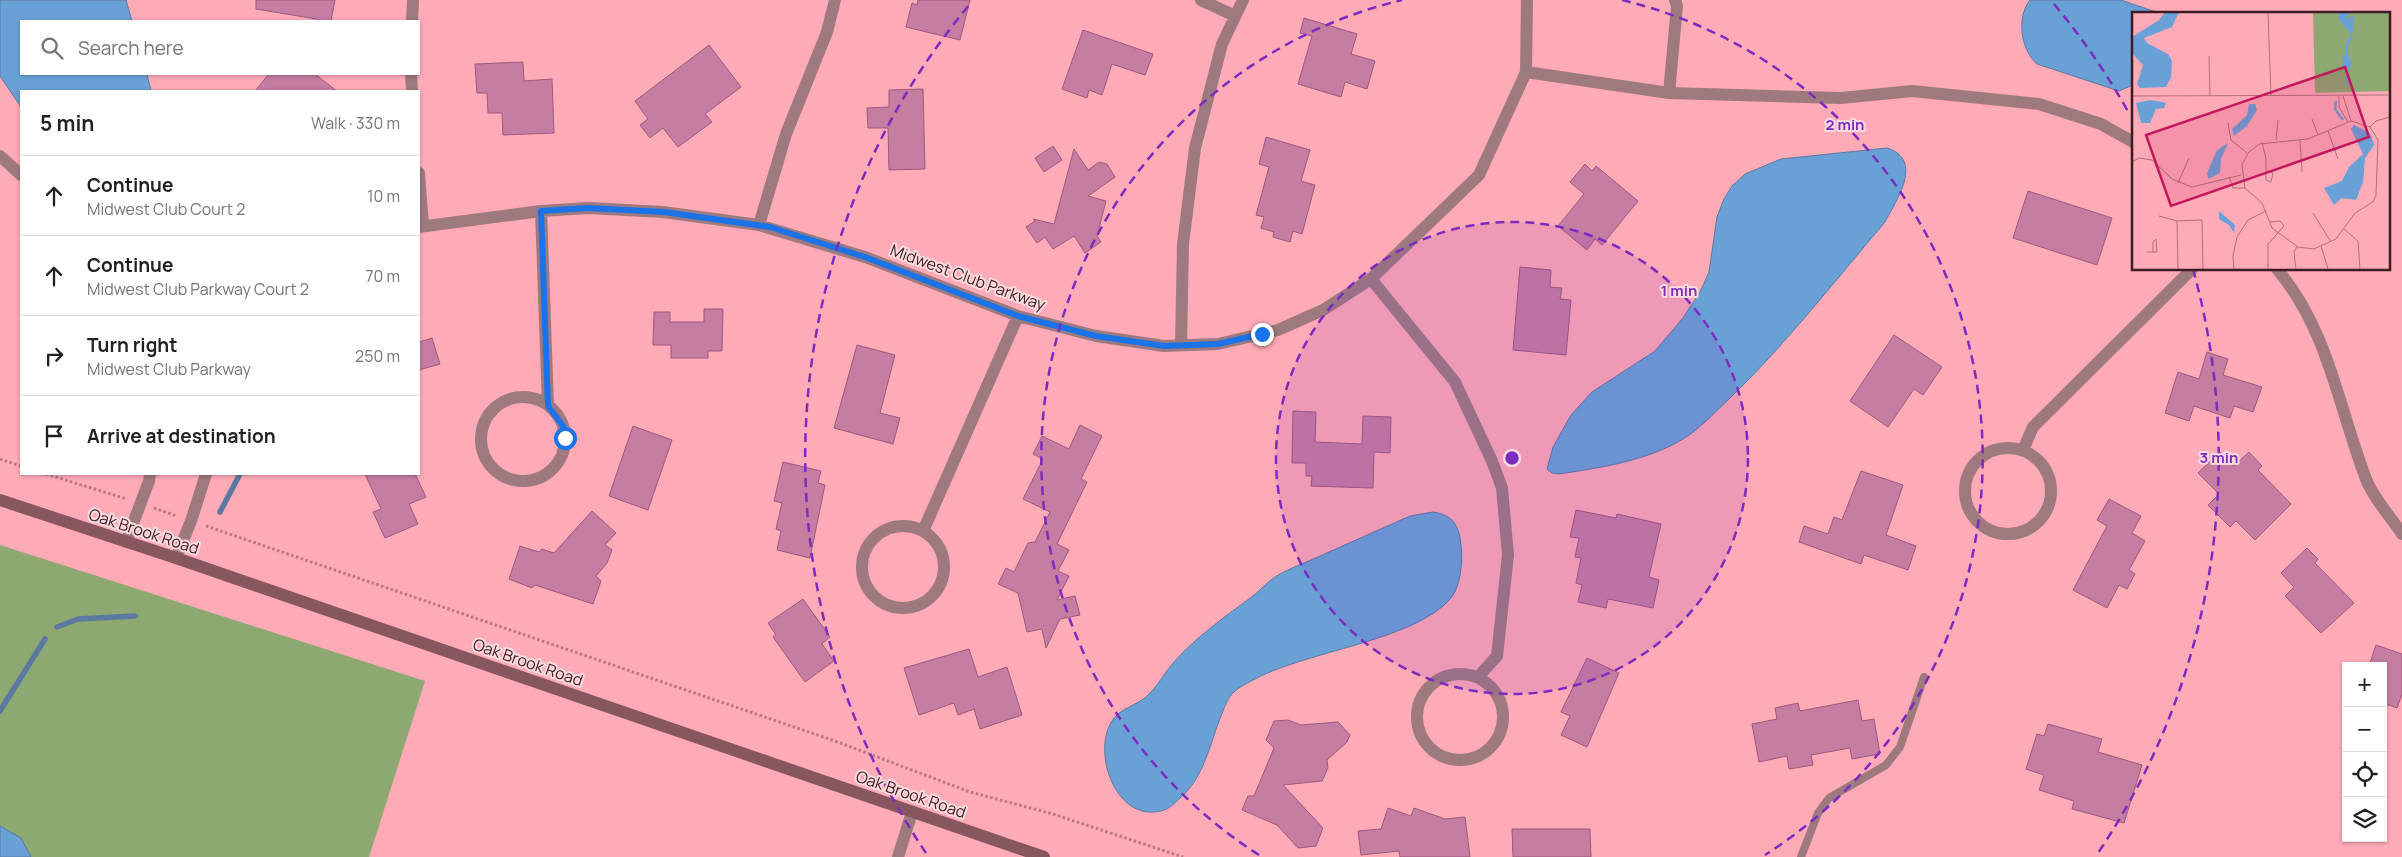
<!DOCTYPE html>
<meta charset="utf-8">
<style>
:root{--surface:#fff;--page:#f2f2f2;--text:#202124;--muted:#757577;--line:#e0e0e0}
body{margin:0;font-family:Manrope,sans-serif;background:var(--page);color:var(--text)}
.controls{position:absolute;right:15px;bottom:15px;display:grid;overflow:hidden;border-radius:0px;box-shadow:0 1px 4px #0004}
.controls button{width:45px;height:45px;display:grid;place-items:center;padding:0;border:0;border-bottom:1px solid var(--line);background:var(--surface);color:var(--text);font:25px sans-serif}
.stop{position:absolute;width:15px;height:15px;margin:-11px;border:4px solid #1a73e8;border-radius:50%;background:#fff}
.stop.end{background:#1a73e8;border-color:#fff;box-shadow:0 1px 5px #0008}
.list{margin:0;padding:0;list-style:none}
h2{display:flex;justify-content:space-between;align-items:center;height:65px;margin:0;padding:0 20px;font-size:21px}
h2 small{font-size:16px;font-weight:400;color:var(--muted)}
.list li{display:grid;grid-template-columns:32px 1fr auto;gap:15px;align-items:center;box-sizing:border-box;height:80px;padding:0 20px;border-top:1px solid var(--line)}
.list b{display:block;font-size:19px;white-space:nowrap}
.list p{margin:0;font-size:16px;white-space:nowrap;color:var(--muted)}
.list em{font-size:16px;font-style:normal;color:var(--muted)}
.icon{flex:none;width:28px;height:28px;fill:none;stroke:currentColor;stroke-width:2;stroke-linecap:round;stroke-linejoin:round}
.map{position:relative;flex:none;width:2402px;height:857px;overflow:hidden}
.search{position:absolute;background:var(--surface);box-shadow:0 1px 4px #0004;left:20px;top:20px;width:400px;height:55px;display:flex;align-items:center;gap:12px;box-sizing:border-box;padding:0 18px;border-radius:0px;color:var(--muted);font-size:19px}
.panel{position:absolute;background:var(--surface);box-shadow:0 1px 4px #0004;left:20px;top:90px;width:400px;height:385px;border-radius:0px}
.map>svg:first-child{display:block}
.green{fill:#8ea871}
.water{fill:#69a1d7;stroke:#5c79a1}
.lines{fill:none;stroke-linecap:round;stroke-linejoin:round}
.stream{stroke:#5c79a1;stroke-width:5.5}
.building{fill:#c57da1;stroke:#9e597c}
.path{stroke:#b97782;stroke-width:3;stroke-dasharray:2.5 2.5;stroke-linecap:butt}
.service{stroke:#9e7a7f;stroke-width:8}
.minor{stroke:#9e7a7f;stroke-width:12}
.secondary{stroke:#88565e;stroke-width:12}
.route{stroke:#1a73e8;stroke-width:6}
.ring{fill:none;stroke:#7b2cbf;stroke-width:2.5;stroke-dasharray:9 6}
.labels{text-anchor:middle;stroke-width:4;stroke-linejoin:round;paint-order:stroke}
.street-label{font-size:16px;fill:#3c1c22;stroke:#fedbdf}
.inset-river{fill:none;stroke:#69a1d7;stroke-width:2.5}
.inset-road{fill:none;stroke:#b0717b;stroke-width:1}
.view{fill:#c2185b;fill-opacity:0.15;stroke:#c2185b;stroke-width:2.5}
.inset-edge{fill:none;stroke:#3c1c22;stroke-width:2.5}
.centre{fill:#7b2cbf;stroke:#fedbdf;stroke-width:2.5}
.ring-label{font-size:15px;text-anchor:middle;font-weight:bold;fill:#7b2cbf;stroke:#fedbdf;stroke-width:4;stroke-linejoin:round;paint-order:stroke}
</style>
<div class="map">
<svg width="2402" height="857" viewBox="0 0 2402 857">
<rect width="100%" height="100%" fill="#feaab7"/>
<path class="green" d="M0 545 425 681 369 857H0Z"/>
<path class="water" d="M0 0H126L132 21H21V74H147L151 91H21V107L0 76Z
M2030 0H2121L2159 13 2133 14V85L2119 91 2037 64C2021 50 2016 18 2030 0Z
M1887 148C1924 160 1897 199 1885 222 1834 282 1785 345 1729 399 1712 415 1696 433 1676 443 1640 462 1598 468 1559 474L1552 473 1547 469 1553 447 1571 415 1592 392 1655 351 1683 318 1701 290 1709 272 1717 217 1724 199 1732 186 1745 174 1781 159Z
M1433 512C1453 515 1459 525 1461 545 1463 560 1461 586 1451 598 1415 641 1305 651 1253 680 1246 684 1237 688 1232 694 1227 699 1224 709 1221 716 1210 743 1204 778 1180 798 1174 804 1168 810 1160 811 1115 822 1090 749 1114 718 1123 707 1141 704 1150 693 1159 684 1165 672 1174 662 1197 636 1226 616 1253 596 1261 590 1267 582 1275 577 1286 570 1299 565 1311 560 1344 545 1377 531 1410 516Z
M0 826 21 838 31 857H0Z"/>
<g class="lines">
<path class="stream" d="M220 512 240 474
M57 627 78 619 135 616
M0 711 45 639"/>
</g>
<path class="building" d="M256 0H335L331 21H316V19L256 9Z
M918 0H970L960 40 906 27 912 3 917 5Z
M1304 18 1357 34 1351 54 1375 61 1367 89 1345 82 1341 97 1298 84 1312 36 1300 33Z
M1083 30 1153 54 1145 75 1112 64 1102 95 1089 90 1087 98 1062 89Z
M709 45 741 87 705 114 712 122 678 147 663 128 650 138 640 125 648 119 635 101Z
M523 62 524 81 552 79 554 133 503 135 502 113H488L487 93H477L475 64Z
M269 74H315L337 91H255Z
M923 89 925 169 889 170 888 128H868L867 108 889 107V90Z
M1266 137 1310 150 1301 181 1315 185 1302 234 1293 231 1290 242 1273 237 1274 232 1261 228 1264 217 1256 215 1269 167 1259 164Z
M1053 146 1062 160 1044 172 1035 158Z
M1074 149 1088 170 1099 162 1107 164 1115 177 1088 196 1106 201 1097 236 1101 242 1085 253 1074 236 1053 249 1045 237 1037 243 1026 227 1035 221 1033 219 1054 224Z
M1585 164 1592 171 1596 166 1638 201 1602 245 1595 239 1587 250 1558 226 1584 194 1570 182Z
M2028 191 2112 218 2097 265 2013 238Z
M1520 267 1551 270 1550 287 1562 288 1560 299 1571 300 1566 355 1513 350Z
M704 309H723L722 351H708V358H671V345H653L654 312H670V322H704Z
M1894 335 1942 367 1923 395 1914 389 1888 427 1850 401Z
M432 338 440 364 419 370V342Z
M857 345 895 355 880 413 900 418 893 444 834 428Z
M2207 352 2228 359 2223 375 2262 387 2253 412 2234 406 2230 418 2194 406 2189 421 2165 413 2178 372 2199 379Z
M1293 411 1316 412 1315 442 1362 444 1363 416 1391 417 1390 453 1374 452 1373 488 1311 486 1312 476H1306V463H1292Z
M1080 425 1102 436 1081 479 1087 482 1057 544 1069 550 1058 571 1069 576 1057 600 1075 596 1080 615 1060 619 1046 648 1042 629 1027 632 1018 593 998 584 1006 568 1014 572 1028 543 1035 542 1050 512 1023 499 1043 459 1033 454 1042 436 1069 449Z
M633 426 672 440 648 510 609 496Z
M2220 452 2234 466 2249 452 2262 466 2258 470 2291 504 2255 540 2236 521 2230 527 2208 505 2219 494 2198 473Z
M783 462 821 471 818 483 825 485 810 558 777 550 781 531 776 529 782 503 774 501Z
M1861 471 1903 485 1886 535 1916 546 1908 570 1864 555 1861 564 1799 542 1804 526 1828 534 1834 517 1842 520Z
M365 474H415L426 497 409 504 418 524 385 538 373 512 381 509Z
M2109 499 2141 516 2132 533 2145 541 2129 570 2135 574 2127 589 2119 585 2107 608 2073 590 2107 526 2097 520Z
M1576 510 1616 518 1617 514 1661 524 1649 577 1659 580 1653 608 1608 599 1606 608 1578 602 1582 585 1576 583 1581 558 1575 557 1579 538 1570 537Z
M592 511 616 533 605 545 612 550 607 563 596 576 601 581 593 604 535 585 532 588 509 579 520 546 539 552 542 549 554 553Z
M2307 548 2318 559 2315 563 2354 603 2321 633 2285 596 2294 587 2281 573Z
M803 599 830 637 822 644 834 661 805 682 773 637 776 635 768 623Z
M2376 645 2402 654V694L2397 708 2383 703V666H2369Z
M969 649 978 677 1007 667 1022 715 980 729 974 709 958 715 954 703 919 715 904 668Z
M1587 658 1619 673 1587 747 1561 735 1570 716 1561 712Z
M1858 700 1862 721 1874 719 1880 754 1852 759 1850 748 1811 755 1813 765 1789 769 1787 756 1759 762 1752 724 1777 719 1775 708 1798 703 1800 711Z
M1288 720 1301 725 1338 722 1350 735 1347 742 1327 760 1328 768 1322 781 1283 785 1323 828 1316 846 1298 848 1277 825 1242 810 1248 796H1254L1274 748 1266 740 1274 721Z
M2048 724 2102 739 2098 752 2142 765 2124 823 2072 809 2074 801 2039 790 2044 775 2026 769 2037 734 2044 736Z
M1388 808 1411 816 1414 808 1445 819 1465 817 1470 857H1400L1399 851 1361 855 1358 831 1381 829Z
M1512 829H1590L1591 857H1513Z"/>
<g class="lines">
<path class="path" d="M0 459 21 466
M46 474 127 499
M154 508 177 516
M206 526 835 741 970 792 1053 814 1183 857"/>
<path class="service" d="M1801 857 1818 813 1829 798 1886 765 1900 747 1924 677"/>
<path class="minor" d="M1201 0 1235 16
M412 21 413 0
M1526 72 1669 93 1841 98 1912 91 2039 104 2101 124 2133 142
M411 74 412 91
M1669 93 1677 6 1675 0
M0 156 21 175
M419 173 423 226
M541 211 548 405
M759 225 786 134 827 32 835 0
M419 227 541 211 588 208 663 212 759 225 865 257 1018 316 1096 336 1164 346 1218 344 1278 330 1323 310 1371 279 1479 175 1526 72 1527 0
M2277 269C2329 331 2338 406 2366 479 2373 498 2391 517 2402 534
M1371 279 1455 382 1492 461 1502 488 1508 555 1497 656 1478 677
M1181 345 1183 244 1195 148 1222 44 1243 0
M481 439a42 42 0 1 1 84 0a42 42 0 1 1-84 0Z
M1965 491a43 43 0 1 1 86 0a43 43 0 1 1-86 0Z
M2023 450 2033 427 2192 269
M862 567a41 41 0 1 1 82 0a41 41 0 1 1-82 0Z
M923 531 1018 316
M126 542 149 481 150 474
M176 558 191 521 206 474
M1417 717a43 43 0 1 1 86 0a43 43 0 1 1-86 0Z
M898 857 912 812"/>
<path class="secondary" d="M0 500 176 558 1044 857"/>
</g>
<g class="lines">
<path class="route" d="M565 438 563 426 548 406 541 211 588 208 664 212 770 227 865 257 1018 316 1096 336 1164 346 1218 344 1262 334"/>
</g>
<circle cx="1512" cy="458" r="236" fill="#7b2cbf" fill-opacity=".12"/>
<g class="ring">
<circle cx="1512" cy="458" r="236"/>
<path d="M1259 855A471 471 0 0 1 1402 0M1622 0A471 471 0 0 1 1765 855"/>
<path d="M926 853A707 707 0 0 1 970 4M2054 4A707 707 0 0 1 2130 115M2193 269A707 707 0 0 1 2098 853"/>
</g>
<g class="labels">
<g class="street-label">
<text transform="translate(968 277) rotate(20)" y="6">Midwest Club Parkway</text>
<text transform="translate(144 531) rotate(18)" y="6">Oak Brook Road</text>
<text transform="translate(528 662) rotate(19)" y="6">Oak Brook Road</text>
<text transform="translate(911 794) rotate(19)" y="6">Oak Brook Road</text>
</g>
</g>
<g transform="translate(2132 12)">
<rect width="258" height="258" fill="#feaab7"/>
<path d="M181 0H257V79L183 81Z" fill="#8ea871"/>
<path d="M33 0H47L40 15 12 26 15 31 36 42 40 49 39 65 34 75 8 76 5 72 11 53 0 41V25L27 8ZM207 0H220L214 4 217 7 220 3 222 6 220 24 206 6ZM211 43 215 42 220 50 217 58 210 56ZM18 88 34 91 32 96 24 97 18 111H9L4 91ZM117 92H123L125 98 115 114 102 124 100 117 115 103ZM222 113 238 121 242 133 233 146 231 170 224 188 210 186 202 193 192 176 210 169 217 155 231 142 219 117ZM96 131 89 147 88 161 76 167 75 161 85 138ZM87 199 103 213 102 221 97 213 87 207Z" fill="#69a1d7"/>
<path class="inset-river" d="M215 42 214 34 220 24M215 74 216 58M204 89 203 97 211 108"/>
<path class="inset-road" d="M136 0 139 83M77 44 78 84M0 84 258 83M207 84V95L216 110M211 84 219 109M180 107 186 123M219 109 238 115 246 128 244 183 241 190 223 201 204 227 182 237 166 235 140 216 130 191 113 176 110 153 116 141 127 132 176 127ZM96 111 99 128 115 141M238 115 244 109 258 105M196 119 206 147M144 128 146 108M168 128 170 160M130 130 134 147V168L139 170 141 161 135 159M0 150 7 146 20 148 40 167 60 175 109 163M97 165 101 176H113M46 171 57 146M181 201 199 230M27 204 45 209 70 208 71 257M45 209 46 257M212 217 226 229 228 257M189 234 196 257M15 240H25L24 227 21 230V240M102 257 101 244 105 225 116 208 134 199M136 257V232L152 214 148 209 138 210M164 257 162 240 165 235"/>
<path class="view" d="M213 55 237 125 39 194 14 123Z"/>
<rect width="258" height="258" class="inset-edge"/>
</g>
<circle cx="1512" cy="458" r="8" class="centre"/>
<g class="ring-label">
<text x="1845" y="130">2 min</text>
<text x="1679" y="296">1 min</text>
<text x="2219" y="463">3 min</text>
</g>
</svg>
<div class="controls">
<button>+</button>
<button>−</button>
<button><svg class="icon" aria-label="locate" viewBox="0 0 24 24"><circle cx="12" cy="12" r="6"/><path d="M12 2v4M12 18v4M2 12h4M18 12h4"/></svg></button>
<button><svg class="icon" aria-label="layers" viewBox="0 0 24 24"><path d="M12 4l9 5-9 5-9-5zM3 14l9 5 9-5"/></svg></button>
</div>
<div class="stop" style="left:565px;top:438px"></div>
<div class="stop end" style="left:1262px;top:334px"></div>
<div class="search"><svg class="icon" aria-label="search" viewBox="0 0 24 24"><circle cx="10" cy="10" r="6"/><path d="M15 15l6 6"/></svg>Search here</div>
<section class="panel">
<h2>5 min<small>Walk · 330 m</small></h2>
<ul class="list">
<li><svg class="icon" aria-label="ahead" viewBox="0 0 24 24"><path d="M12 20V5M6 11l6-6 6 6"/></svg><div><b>Continue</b><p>Midwest Club Court 2</p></div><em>10 m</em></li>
<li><svg class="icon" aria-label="ahead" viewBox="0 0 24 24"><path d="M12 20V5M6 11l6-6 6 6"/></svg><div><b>Continue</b><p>Midwest Club Parkway Court 2</p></div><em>70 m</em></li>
<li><svg class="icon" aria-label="right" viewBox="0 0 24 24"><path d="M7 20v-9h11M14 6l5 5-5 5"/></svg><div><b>Turn right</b><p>Midwest Club Parkway</p></div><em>250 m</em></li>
<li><svg class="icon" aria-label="arrive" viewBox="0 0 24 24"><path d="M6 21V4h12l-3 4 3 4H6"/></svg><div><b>Arrive at destination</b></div></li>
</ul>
</section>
</div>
